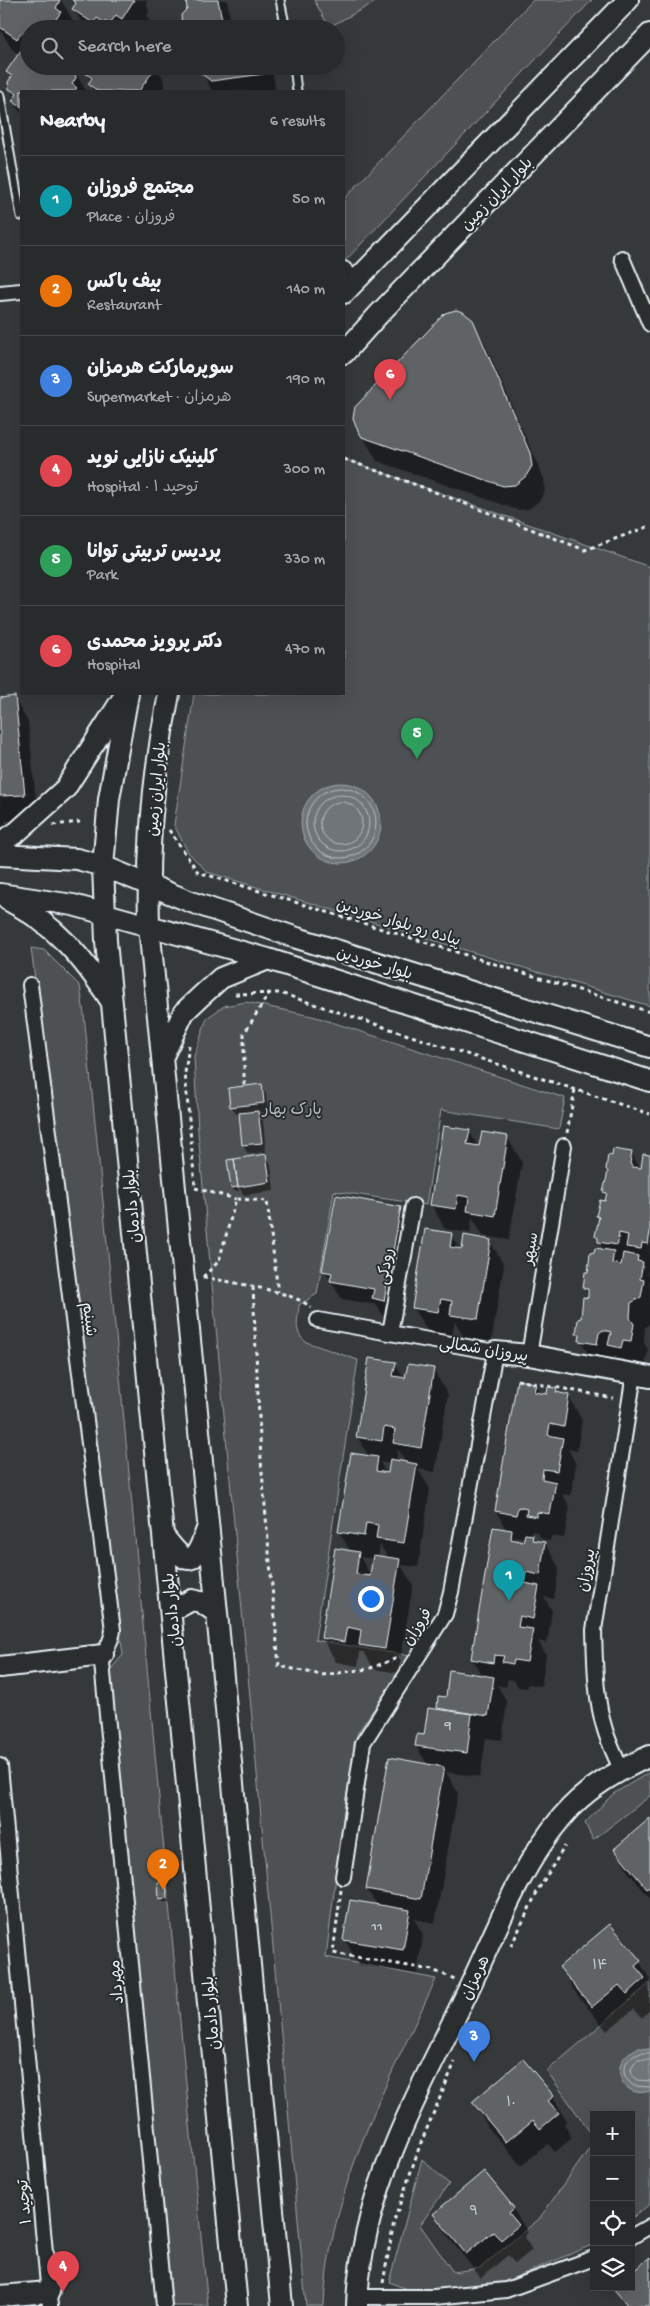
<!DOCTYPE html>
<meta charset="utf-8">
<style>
:root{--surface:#282b2c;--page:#343738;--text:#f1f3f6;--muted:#a5a7a9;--line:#444748;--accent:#d6ab8b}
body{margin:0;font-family:"Gochi Hand","Playpen Sans Arabic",sans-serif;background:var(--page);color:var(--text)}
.controls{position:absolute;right:15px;bottom:15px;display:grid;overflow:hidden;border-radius:0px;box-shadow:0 5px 20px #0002}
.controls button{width:45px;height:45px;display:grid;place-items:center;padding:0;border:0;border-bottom:1px solid var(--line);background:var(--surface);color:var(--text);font:25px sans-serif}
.you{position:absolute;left:370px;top:1598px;width:18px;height:18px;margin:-12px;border:4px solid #fff;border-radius:50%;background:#1a73e8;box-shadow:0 0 0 8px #1a73e833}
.badge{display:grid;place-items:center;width:32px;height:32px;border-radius:50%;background:var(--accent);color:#fff;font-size:16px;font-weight:700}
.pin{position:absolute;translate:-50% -41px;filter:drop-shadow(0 1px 2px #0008)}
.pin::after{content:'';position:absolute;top:26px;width:18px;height:15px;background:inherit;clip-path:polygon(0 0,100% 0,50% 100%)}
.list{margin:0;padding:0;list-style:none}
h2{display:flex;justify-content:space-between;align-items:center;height:65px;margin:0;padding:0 20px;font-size:21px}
h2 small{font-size:16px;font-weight:400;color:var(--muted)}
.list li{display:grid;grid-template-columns:32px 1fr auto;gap:15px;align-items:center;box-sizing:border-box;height:90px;padding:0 20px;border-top:1px solid var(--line)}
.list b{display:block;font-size:19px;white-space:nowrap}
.list p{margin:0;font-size:16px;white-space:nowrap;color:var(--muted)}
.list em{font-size:16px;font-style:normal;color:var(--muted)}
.icon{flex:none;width:28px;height:28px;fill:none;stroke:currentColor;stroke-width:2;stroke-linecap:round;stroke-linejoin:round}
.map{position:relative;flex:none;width:650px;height:2306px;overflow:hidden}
.search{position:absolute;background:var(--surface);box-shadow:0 5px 20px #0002;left:20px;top:20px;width:325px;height:55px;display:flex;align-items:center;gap:12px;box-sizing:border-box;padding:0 18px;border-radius:28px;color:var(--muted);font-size:19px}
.panel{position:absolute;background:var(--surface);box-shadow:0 5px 20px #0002;left:20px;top:90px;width:325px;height:605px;border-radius:0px}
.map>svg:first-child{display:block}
.green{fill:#4d5152;stroke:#9aa1a5}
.water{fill:#707579;stroke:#a0a7ac}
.shadow{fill:#0007;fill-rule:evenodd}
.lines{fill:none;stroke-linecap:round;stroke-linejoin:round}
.shore{stroke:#b8bfc5;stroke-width:1}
.building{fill:#5f6365;stroke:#e8f1f8}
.lane-casing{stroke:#e8f1f8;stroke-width:11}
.street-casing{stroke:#e8f1f8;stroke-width:18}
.secondary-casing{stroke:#e8f1f8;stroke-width:24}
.path{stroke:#e8f1f8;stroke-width:3;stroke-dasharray:4 4;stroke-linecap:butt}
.lane{stroke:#2a2d2e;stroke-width:7}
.street{stroke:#2a2d2e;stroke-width:14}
.secondary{stroke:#2a2d2e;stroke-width:20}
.labels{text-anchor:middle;stroke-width:4;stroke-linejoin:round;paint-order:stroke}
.number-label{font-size:14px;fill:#c6ced3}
.street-label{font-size:16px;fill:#e8f1f8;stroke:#2a2d2e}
.park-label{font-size:16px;fill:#b2b9be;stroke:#2a2d2e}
</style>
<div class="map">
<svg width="650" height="2306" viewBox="0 0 650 2306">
<rect width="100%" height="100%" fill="#35393a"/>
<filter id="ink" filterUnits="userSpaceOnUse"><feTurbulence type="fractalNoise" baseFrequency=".02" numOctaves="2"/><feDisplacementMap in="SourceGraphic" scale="10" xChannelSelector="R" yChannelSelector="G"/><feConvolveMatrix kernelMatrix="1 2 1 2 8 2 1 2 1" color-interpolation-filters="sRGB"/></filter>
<g filter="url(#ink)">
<path class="green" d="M314 0H379L329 27Z
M533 0H592L344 262V199Z
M344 459 650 567V1006L207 872 188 852 174 825 194 694H344Z
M31 948 44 950 80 986 84 1014C129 1445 164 1876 208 2306H172L109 1671 123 1655Z
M246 1002 316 1017 565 1098 559 1129 441 1110 426 1205 334 1191 317 1294 299 1305C298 1320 293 1332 306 1342L358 1360 315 1640 410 1656 357 1734 344 1811 326 1957 436 1979C388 2083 329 2188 324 2306H306L198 1132 194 1056 207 1018 224 1006Z
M650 1772V1796L593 1840 585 1823 613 1794Z
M650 1983V2204L631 2219V2115H594V2138L547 2071Z
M594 2142V2244L495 2286 409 2290 389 2282 422 2159 449 2184 420 2225 453 2272 480 2268 539 2219Z"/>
<path class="water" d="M301 823a40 40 0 1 1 80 0a40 40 0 1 1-80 0Z
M639 2048 650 2049V2091C619 2101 606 2058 639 2048Z"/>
<path class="shadow" d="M0 0H61L72 19 73 27 72 29H29V66H71L86 91H21V114L13 101 15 98 10 89 12 79 8 72 20 55 12 49 0 29Z
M72 0H146L149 12 147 16 150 22 145 29H85L74 9 75 7Z
M187 0H227L232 29H186L183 25 189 9Z
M85 66H156L163 79 165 87 163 91H93L89 84 91 82 86 73Z
M199 66H271L276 91H212Z
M472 321 486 346 544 479 545 491 540 500 529 509 518 510 377 461 357 426Z
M14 698 28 722 38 819 5 821 7 834 0 835V699Z
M261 1085 266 1094 268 1112 258 1113 263 1121 266 1152 248 1154 243 1145 240 1115H237L232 1107Z
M469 1131 478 1147 507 1137 522 1162 509 1240 483 1236 472 1217 470 1233 445 1229 431 1204Z
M631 1153 642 1172 650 1156V1272H647L650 1277V1324L645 1327 644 1343 648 1350 645 1365 637 1364 635 1372 624 1370 616 1356 613 1358 611 1368 594 1365 577 1333 589 1299 584 1288 589 1274 604 1251 596 1235 600 1220 598 1216 606 1202 608 1197 605 1191 613 1157Z
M265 1155 271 1164 274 1191 244 1195 239 1187V1191H234L232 1187Z
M400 1208 410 1225 394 1318 383 1316 377 1305 342 1299 324 1270Z
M451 1235 460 1250 490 1241 504 1265 491 1343 465 1339 455 1321 452 1336 428 1332 413 1308Z
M395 1363 404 1379 433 1370 448 1394 435 1472 418 1469 430 1489 418 1567 401 1565 413 1585 398 1673 374 1669 364 1652H360L358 1666 336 1662 322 1638 351 1552 339 1532 369 1457 357 1436ZM398 1449 406 1463 396 1461ZM380 1462 391 1464 389 1475 386 1474ZM380 1545 388 1558 378 1557ZM360 1557 374 1559 371 1576Z
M535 1384 541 1394 548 1396 556 1389 559 1394 568 1396 582 1420 577 1451 568 1449 576 1464 571 1495 562 1494 570 1507 564 1538 551 1536 550 1541 542 1539 537 1532 531 1531 530 1536 535 1542 545 1543 559 1568 554 1599 544 1597 552 1611 547 1643 538 1641 546 1655 541 1686 528 1684 527 1688 518 1687 514 1680 508 1679 506 1687 497 1685 507 1702 502 1740 486 1738 480 1777 446 1772 458 1793 435 1923 414 1919 423 1935 417 1974 359 1965 345 1940 377 1905 367 1889 428 1765 416 1746 425 1736 438 1711 439 1697 447 1698 483 1676 472 1659 507 1531 496 1511ZM514 1536 525 1538 524 1543 517 1542Z
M650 1820V1898L629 1873 615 1849Z
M165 1882 169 1902H163L160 1898Z
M640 1962 650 1980V2010L642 2018 634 2009 607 2031 575 1992 561 1967Z
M523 2061 553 2097 567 2121 564 2124 572 2138 555 2152 548 2144 521 2166 488 2127 474 2102Z
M484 2173 513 2209 528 2233 524 2236 532 2250 515 2264 508 2255 481 2278 449 2238 434 2214Z
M650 2259V2306H625L615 2288 631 2287Z"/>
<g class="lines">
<path class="shore" d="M306 823a35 35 0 1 1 70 0a35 35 0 1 1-70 0Z
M313 823a28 28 0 1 1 56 0a28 28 0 1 1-56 0Z
M320 823a21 21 0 1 1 42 0a21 21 0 1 1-42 0Z
M650 2053C628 2051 613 2071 634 2086L650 2087
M650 2060H637L631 2069 632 2076 637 2080 650 2081"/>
</g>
<path class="building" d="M0 0H60L56 8 61 12 49 29H29V38L21 33 17 39 0 27Z
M72 0H134L122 19 116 15 111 22H103L97 18 93 23 72 9 76 3Z
M186 0H218L224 29H190L182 25 181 15 187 9Z
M29 49V66H70L74 69 76 78 72 84 77 88 74 91H21V107L12 101 17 94 9 89 8 82 12 76 6 72 21 50 26 52Z
M84 66H148L147 68 153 71 139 91H98L88 84 92 78 85 73Z
M198 66H262L264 74 211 81 199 72Z
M456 310 463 312 473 320 530 453 532 466 526 476 515 485 503 486 362 437 356 427 353 418 355 407 445 313Z
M15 696 25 795 0 796V698Z
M262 1084 264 1103 230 1107 228 1088Z
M258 1111 262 1143 242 1145 239 1113Z
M443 1126 470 1130 467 1144 479 1146 482 1132 508 1136 495 1216 467 1211 469 1197 458 1195 456 1209 430 1205Z
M613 1149 632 1152 630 1163 632 1167 641 1168 643 1154 650 1155V1232L648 1244 642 1243 641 1249 626 1247 628 1235 619 1233 617 1245 598 1242V1238L595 1236 599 1217 596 1216 600 1200 605 1201 607 1193 603 1192 608 1172 606 1169 608 1155 612 1156Z
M266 1154 270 1182 238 1187 234 1159Z
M234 1159 238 1187 231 1188 227 1160Z
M336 1195 401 1207 384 1301 372 1298 374 1289 330 1281 332 1273 322 1271Z
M425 1229 452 1233 450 1247 462 1249 464 1235 491 1240 478 1319 450 1315 452 1301 441 1299 438 1312 412 1308Z
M595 1248 614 1251 612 1263 621 1265 623 1253 638 1256 637 1261 643 1262 640 1279 644 1280 641 1297 631 1303 630 1318 634 1324 631 1341 623 1340 621 1348 608 1345 611 1332 603 1330 599 1333 597 1344 579 1341 580 1334H576L578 1319 581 1318 583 1297 588 1298V1289H583L585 1272H588L590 1253 594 1252Z
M369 1358 396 1362 393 1376 405 1378 408 1364 434 1368 421 1448 393 1443 395 1429 384 1427 382 1441 356 1437Z
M517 1380 536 1383 534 1392 547 1394 548 1387 557 1388 556 1392 569 1395 564 1427 550 1424 548 1435 563 1438 557 1471 543 1469 542 1479 556 1482 550 1514 537 1512V1517L526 1515 527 1509 518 1507 516 1515 495 1511Z
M351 1453 378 1457 376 1471 388 1473 390 1459 417 1464 404 1543 376 1539 378 1525 366 1523 364 1536 338 1532Z
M493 1527 512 1530 511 1539 523 1542 525 1534 533 1535 532 1540 545 1542 540 1575 526 1572 525 1583 539 1586 533 1619 520 1616 518 1627 533 1629 527 1662 514 1660 513 1664 502 1662 504 1656 494 1655 493 1663 471 1659Z
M335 1548 359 1552 356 1574 370 1576 373 1555 400 1559 385 1649 359 1645 361 1630 347 1627 344 1642 321 1638Z
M449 1670 494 1677 488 1716 437 1708 438 1696 446 1697Z
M428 1708 472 1714 467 1753 415 1746 417 1734 424 1735Z
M389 1757 444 1767 421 1899 366 1889Z
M650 1818V1887L647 1889 614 1849Z
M166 1881 167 1898 159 1899 158 1882Z
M350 1900 410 1910 403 1950 343 1940Z
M610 1924 641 1961 635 1966 645 1978 627 1994 619 1985 592 2007 559 1967Z
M523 2059 554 2096 548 2101 559 2113 540 2129 533 2120 506 2142 472 2102Z
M484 2171 514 2208 509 2213 519 2225 501 2240 493 2232 466 2254 433 2214Z
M650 2257V2306H628L613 2288 631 2287V2273Z"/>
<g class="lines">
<defs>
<path id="lane" d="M280 0 286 29
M294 66 297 91
M0 96 21 216"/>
<path id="street" d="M622 258 650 324
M344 269 355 280
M0 293 21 291
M30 985 113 1630C112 1643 103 1651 102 1663L164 2306
M318 1320 495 1352 451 1592 445 1614 363 1743 343 1877
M390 1333 413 1206
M529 1355 564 1146
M0 1766 50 2306
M621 1769C615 1756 609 1743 605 1730 595 1698 595 1663 594 1630L634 1374
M631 2237 650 2226
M357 2297H434L506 2290 594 2258"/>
<path id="secondary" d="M344 293 628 0
M344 353 379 314 650 34
M128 694 109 799 103 866 106 941 237 2306
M169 694C153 771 147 848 149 926L217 1613 282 2306
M0 843 17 832 65 789 123 698
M0 855 77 859 103 866 191 902 297 938 650 1047
M0 894 73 905 268 959 650 1081
M8 900C55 924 83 958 111 1001
M162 1058 184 1012 201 996 221 978 268 959
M495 1352 529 1355 650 1377
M163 1535C187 1566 193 1570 207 1529
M171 1611 192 1600 201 1602 217 1613
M0 1667 103 1655
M0 2296 49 2292
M357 2306C360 2189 423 2087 471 1984 498 1927 520 1867 561 1818 585 1789 617 1771 650 1756"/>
</defs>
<use href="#lane" class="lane-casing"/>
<use href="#street" class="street-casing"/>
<use href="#secondary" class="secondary-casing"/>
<path class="path" d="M344 459 422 487 585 550 650 526
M53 825 80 822
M169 830 198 872 650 1012
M235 994 280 993 650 1114
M189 1045 185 1073 195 1186
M244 1085V1034L269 993
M567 1133 575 1089
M195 1188 236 1199
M203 1277 219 1261 236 1199 267 1201 278 1292
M203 1277C227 1282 296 1291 311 1308
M253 1287 261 1460 279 1666 322 1675 368 1669 400 1657
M517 1380 613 1398
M341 1890 333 1953 432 1970 455 1979
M511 1946 539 1888 565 1846
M383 2283 394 2221 420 2145 455 2062"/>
<use href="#lane" class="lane"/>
<use href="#street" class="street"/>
<use href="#secondary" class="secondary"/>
</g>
</g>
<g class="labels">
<g class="number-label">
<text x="448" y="1729">9</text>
<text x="377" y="1930">11</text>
<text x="600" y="1969">۱۴</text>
<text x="511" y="2106">۱۰</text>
<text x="474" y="2215">۹</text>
</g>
<g class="street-label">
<text transform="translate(496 193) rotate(-46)" y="6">بلوار ایران زمین</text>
<text transform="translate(155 789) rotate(-85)" y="6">بلوار ایران زمین</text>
<text transform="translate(399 921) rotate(17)" y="6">پیاده رو بلوار خوردین</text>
<text transform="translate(375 962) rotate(17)" y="6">بلوار خوردین</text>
<text transform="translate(131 1206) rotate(-95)" y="6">بلوار دادمان</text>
<text transform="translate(529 1248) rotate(-80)" y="6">سپهر</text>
<text transform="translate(384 1266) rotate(-80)" y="6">رودکی</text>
<text transform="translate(91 1319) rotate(83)" y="6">شبنم</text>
<text transform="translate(484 1348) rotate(9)" y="6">پیروزان شمالی</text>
<text transform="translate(585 1570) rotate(-80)" y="6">پیروزان</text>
<text transform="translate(171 1610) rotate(-96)" y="6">بلوار دادمان</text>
<text transform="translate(416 1626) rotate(-58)" y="6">فروزان</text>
<text transform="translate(474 1977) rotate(-65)" y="6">هرمزان</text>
<text transform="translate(115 1982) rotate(-95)" y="6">مهرداد</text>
<text transform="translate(210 2013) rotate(-95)" y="6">بلوار دادمان</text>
<text transform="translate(23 2202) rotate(-95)" y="6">توحید ۱</text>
</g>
<g class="park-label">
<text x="292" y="1114">پارک بهار</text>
</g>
</g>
</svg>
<div class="controls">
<button>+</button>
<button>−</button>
<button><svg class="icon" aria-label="locate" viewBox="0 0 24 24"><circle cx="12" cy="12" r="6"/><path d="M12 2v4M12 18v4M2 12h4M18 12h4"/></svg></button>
<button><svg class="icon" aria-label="layers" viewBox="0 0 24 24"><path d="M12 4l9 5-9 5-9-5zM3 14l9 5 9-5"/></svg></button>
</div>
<div class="you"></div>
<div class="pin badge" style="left:509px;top:1601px;background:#0f9aa8">1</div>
<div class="pin badge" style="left:163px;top:1890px;background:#e8710a">2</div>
<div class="pin badge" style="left:474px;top:2062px;background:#3f7fe0">3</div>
<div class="pin badge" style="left:63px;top:2292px;background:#e0444e">4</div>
<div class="pin badge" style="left:417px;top:759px;background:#2e9e5b">5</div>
<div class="pin badge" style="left:390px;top:400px;background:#e0444e">6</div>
<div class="search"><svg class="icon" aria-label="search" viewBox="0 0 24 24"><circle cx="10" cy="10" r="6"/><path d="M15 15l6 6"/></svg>Search here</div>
<section class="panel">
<h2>Nearby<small>6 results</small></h2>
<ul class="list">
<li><span class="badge" style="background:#0f9aa8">1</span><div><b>مجتمع فروزان</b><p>Place · فروزان</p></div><em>50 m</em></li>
<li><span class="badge" style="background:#e8710a">2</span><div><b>بیف باکس</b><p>Restaurant</p></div><em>140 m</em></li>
<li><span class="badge" style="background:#3f7fe0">3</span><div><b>سوپرمارکت هرمزان</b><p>Supermarket · هرمزان</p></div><em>190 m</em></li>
<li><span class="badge" style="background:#e0444e">4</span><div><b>کلینیک نازایی نوید</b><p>Hospital · توحید ۱</p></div><em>300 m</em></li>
<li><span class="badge" style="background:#2e9e5b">5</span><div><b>پردیس تربیتی توانا</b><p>Park</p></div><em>330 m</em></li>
<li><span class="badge" style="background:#e0444e">6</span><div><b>دکتر پرویز محمدی</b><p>Hospital</p></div><em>470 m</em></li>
</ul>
</section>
</div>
